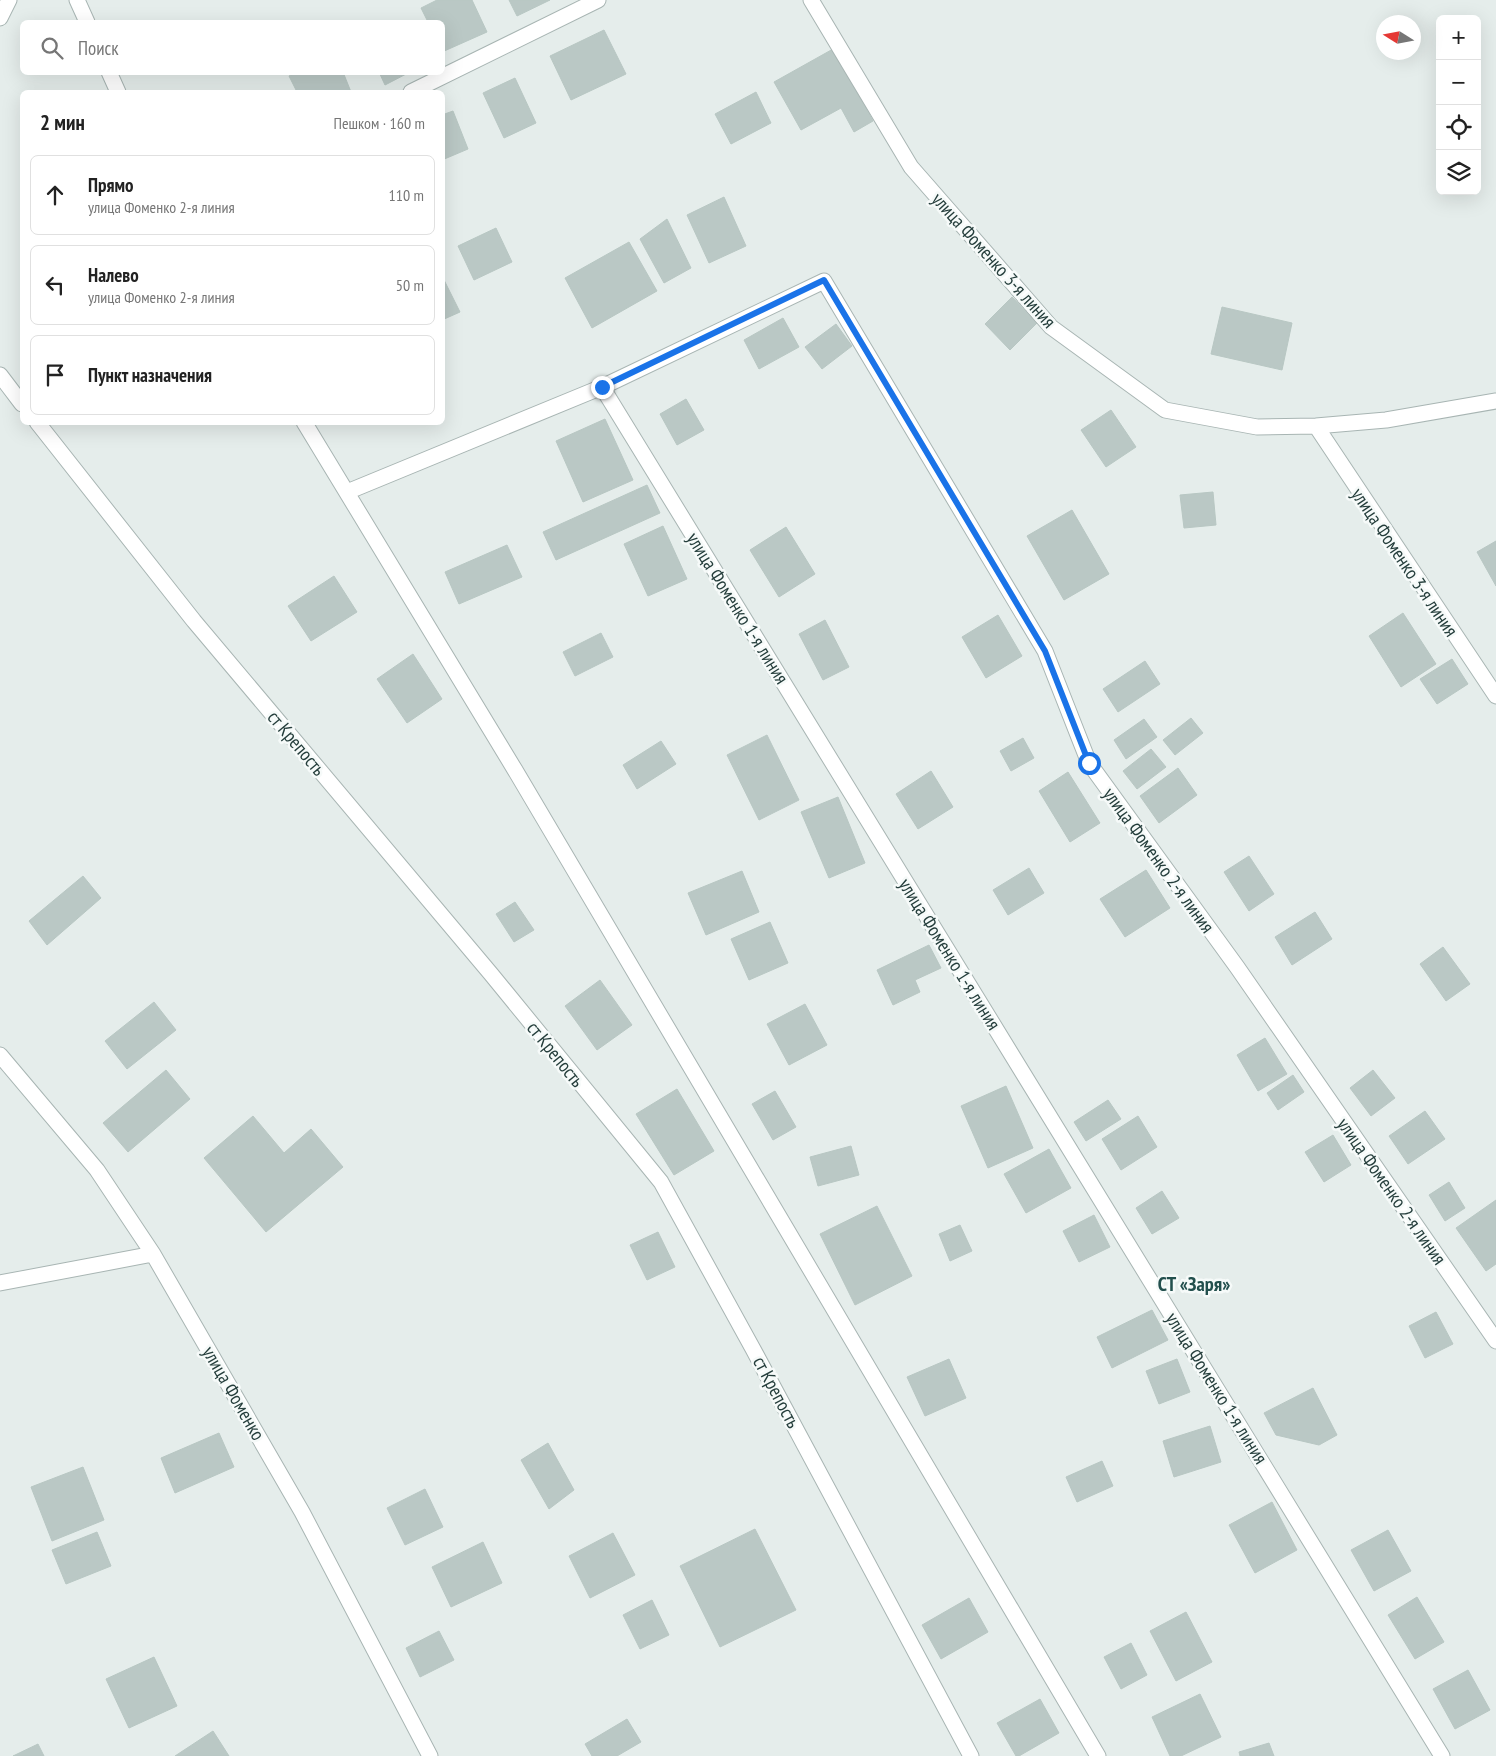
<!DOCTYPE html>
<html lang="ru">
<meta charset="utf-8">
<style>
:root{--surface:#fff;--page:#f2f2f2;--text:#222;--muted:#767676;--line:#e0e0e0}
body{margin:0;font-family:"PT Sans Narrow",sans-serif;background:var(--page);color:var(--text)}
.controls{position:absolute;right:15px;top:15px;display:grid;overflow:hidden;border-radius:8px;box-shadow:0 5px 20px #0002}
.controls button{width:45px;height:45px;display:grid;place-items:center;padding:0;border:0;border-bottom:1px solid var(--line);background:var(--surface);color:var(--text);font:25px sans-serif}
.compass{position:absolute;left:1376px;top:15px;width:45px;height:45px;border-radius:50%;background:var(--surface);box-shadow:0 5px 20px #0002;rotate:281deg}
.stop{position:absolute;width:15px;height:15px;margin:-11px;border:4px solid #1a73e8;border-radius:50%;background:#fff}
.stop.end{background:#1a73e8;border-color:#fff;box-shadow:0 1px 5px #0008}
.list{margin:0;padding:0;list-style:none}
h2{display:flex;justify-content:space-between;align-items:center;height:65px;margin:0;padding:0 20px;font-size:21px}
h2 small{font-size:16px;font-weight:400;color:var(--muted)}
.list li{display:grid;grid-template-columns:32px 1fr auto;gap:15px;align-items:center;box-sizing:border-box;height:80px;margin:0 10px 10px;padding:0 10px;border:1px solid var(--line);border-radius:8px}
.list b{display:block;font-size:19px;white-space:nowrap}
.list p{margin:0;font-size:16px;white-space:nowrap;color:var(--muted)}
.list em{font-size:16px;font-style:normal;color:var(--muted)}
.icon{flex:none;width:28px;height:28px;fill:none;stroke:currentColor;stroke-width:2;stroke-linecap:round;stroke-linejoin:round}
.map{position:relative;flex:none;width:1496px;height:1756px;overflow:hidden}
.search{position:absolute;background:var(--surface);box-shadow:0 5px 20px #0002;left:20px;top:20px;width:425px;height:55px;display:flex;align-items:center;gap:12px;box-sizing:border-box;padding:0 18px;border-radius:8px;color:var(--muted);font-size:19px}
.panel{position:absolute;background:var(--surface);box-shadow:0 5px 20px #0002;left:20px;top:90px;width:425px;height:335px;border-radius:8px}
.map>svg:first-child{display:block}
.building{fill:#bac8c5;stroke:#b8c7c3}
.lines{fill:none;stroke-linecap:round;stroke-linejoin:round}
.minor-casing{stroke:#a8b5b3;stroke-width:17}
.minor{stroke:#fff;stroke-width:15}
.route{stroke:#1a73e8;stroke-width:6}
.labels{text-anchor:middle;stroke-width:5;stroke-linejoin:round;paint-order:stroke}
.street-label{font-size:19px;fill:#253e3c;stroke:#f6faf9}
.neighbourhood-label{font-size:20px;font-weight:bold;fill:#224f4d;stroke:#f6faf9}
</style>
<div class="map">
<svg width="1496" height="1756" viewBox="0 0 1496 1756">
<rect width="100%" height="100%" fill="#e5edeb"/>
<path class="building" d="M437 0H472L487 32 442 52V22H428L421 8Z
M509 0H550L517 16Z
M604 30 626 74 571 100 550 56Z
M833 49 873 121 854 132 841 108 801 130 774 82Z
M297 72H343L351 92H297L289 76Z
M379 72H410L385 85Z
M515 78 536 123 504 138 483 93Z
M756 92 771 123 731 144 715 114Z
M453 111 468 149 442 160V115Z
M724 197 746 246 709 263 687 215Z
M667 219 691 268 664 283 640 239Z
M496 228 512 262 474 280 458 246Z
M629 242 657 291 592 328 565 278Z
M442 276 460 312 442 320Z
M1012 297 1037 323 1010 350 985 324Z
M1222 307 1292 323 1282 370 1211 354Z
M783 318 799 347 759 369 744 340Z
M836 324 852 346 822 369 805 347Z
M686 399 704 430 677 445 660 414Z
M1111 410 1136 447 1106 467 1081 430Z
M605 419 633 480 583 502 556 441Z
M647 485 660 513 556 560 543 532Z
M1213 492 1216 525 1184 528 1180 495Z
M1072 510 1109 574 1064 600 1027 536Z
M663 526 687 579 648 596 624 544Z
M786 527 815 574 779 597 750 550Z
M1496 541V586L1477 552Z
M507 545 522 577 459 604 445 572Z
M334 576 357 612 311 641 288 606Z
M1403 613 1436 664 1401 687 1369 636Z
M998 615 1022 656 986 678 962 637Z
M825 620 849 667 823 680 799 634Z
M601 633 613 657 575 676 563 652Z
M413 654 442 699 407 723 377 679Z
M1452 659 1468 684 1437 704 1420 679Z
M1145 661 1160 684 1118 712 1103 689Z
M1191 718 1203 733 1175 755 1163 740Z
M1144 719 1157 737 1126 759 1114 740Z
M767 735 799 800 759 820 727 755Z
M1023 738 1034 758 1011 771 1000 751Z
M661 741 676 764 637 789 623 765Z
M1151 749 1166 767 1137 789 1123 771Z
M1178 768 1197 795 1159 823 1140 796Z
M931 771 953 807 918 829 896 794Z
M1068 772 1100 823 1070 842 1039 791Z
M838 797 865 863 829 878 801 812Z
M1249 856 1274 894 1249 911 1224 872Z
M1029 868 1044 893 1008 915 993 890Z
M1146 870 1170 908 1125 937 1100 899Z
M742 871 759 912 706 935 688 893Z
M83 876 101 898 47 945 29 921Z
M515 902 534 930 514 942 496 914Z
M1315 912 1332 939 1292 965 1275 937Z
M770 922 788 963 749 980 731 939Z
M929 945 941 968 915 980 920 992 893 1005 877 970Z
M1443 947 1470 984 1446 1001 1420 964Z
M600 980 632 1025 597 1050 565 1006Z
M154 1002 176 1030 127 1069 105 1041Z
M805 1004 827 1045 789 1065 767 1024Z
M1265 1038 1287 1074 1258 1091 1237 1055Z
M166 1070 190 1099 128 1152 103 1123Z
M1373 1070 1395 1098 1371 1116 1350 1088Z
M1293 1075 1304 1092 1278 1110 1267 1093Z
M1006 1086 1033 1148 988 1168 961 1106Z
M677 1089 714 1151 674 1175 636 1114Z
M775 1091 796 1127 773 1140 752 1104Z
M1108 1100 1121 1119 1086 1141 1074 1122Z
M1425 1111 1445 1139 1408 1164 1389 1136Z
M253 1116 284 1153 311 1129 343 1167 266 1232 204 1158Z
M1138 1116 1157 1147 1121 1170 1102 1139Z
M1333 1135 1351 1165 1324 1182 1305 1152Z
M851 1146 859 1175 818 1186 810 1157Z
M1049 1149 1071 1188 1026 1213 1004 1174Z
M1449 1182 1465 1208 1445 1221 1429 1195Z
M1162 1191 1179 1218 1152 1234 1136 1208Z
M1496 1200V1264L1486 1271 1456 1228Z
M877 1206 912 1276 855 1305 820 1234Z
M1094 1215 1110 1247 1079 1262 1063 1231Z
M960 1225 972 1251 950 1261 939 1234Z
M658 1232 675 1267 647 1280 630 1245Z
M1152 1310 1168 1340 1112 1368 1097 1337Z
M1436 1312 1453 1344 1425 1358 1409 1326Z
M949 1359 966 1398 925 1416 907 1377Z
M1177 1359 1190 1392 1159 1404 1146 1371Z
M1313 1388 1337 1435 1319 1445 1276 1435 1264 1413Z
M1210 1426 1221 1462 1174 1477 1163 1441Z
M219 1433 234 1467 175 1493 161 1458Z
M548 1443 574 1490 549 1509 521 1460Z
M1102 1461 1113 1486 1077 1502 1066 1477Z
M83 1467 104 1520 52 1541 31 1487Z
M425 1489 443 1527 405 1545 387 1508Z
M1272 1502 1297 1550 1255 1573 1229 1525Z
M755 1529 796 1610 720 1647 680 1566Z
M1388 1530 1411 1571 1374 1591 1351 1550Z
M97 1532 111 1566 66 1584 52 1550Z
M613 1533 635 1575 590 1598 569 1556Z
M483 1542 502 1583 451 1607 432 1567Z
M1417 1597 1444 1642 1415 1659 1388 1615Z
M969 1598 988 1632 941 1659 922 1625Z
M652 1600 669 1635 640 1649 623 1615Z
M1186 1612 1212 1662 1176 1681 1150 1631Z
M439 1631 454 1660 420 1677 406 1648Z
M1131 1643 1147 1675 1121 1689 1104 1657Z
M154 1657 177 1706 129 1728 106 1679Z
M1468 1670 1490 1710 1455 1729 1433 1689Z
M1200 1694 1221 1737 1181 1756H1170L1152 1717Z
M1040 1699 1059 1733 1019 1756H1016L997 1723Z
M627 1719 641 1742 617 1756H592L585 1744Z
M213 1731 229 1756H175Z
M1269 1743 1274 1756H1240L1239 1752Z
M38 1744 44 1756H13Z"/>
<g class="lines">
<defs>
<path id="minor" d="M77 0 87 22
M811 0 911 167 1051 327 1165 410 1257 427 1316 426 1386 420 1496 401
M0 18 9 0
M109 72 118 92
M411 92 598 0
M0 375 22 404
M602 387 824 281 1045 651 1089 763 1237 967 1496 1341
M37 422 194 621 491 974 661 1182 753 1349 971 1756
M304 422 515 770 1098 1756
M1316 426 1496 696
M347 492 602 387 1442 1756
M0 1055 97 1170 153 1254 302 1512 430 1756
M0 1283 153 1254"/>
</defs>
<use href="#minor" class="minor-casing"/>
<use href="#minor" class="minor"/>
</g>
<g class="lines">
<path class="route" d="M602 387 824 280 1045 651 1089 763"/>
</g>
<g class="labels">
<g class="street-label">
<text transform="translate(994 260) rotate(48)" y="7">улица Фоменко 3-я линия</text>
<text transform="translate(1405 562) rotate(56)" y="7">улица Фоменко 3-я линия</text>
<text transform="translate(738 608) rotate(58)" y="7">улица Фоменко 1-я линия</text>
<text transform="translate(297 743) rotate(50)" y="7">ст Крепость</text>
<text transform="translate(1159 860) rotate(54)" y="7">улица Фоменко 2-я линия</text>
<text transform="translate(950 954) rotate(58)" y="7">улица Фоменко 1-я линия</text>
<text transform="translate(556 1054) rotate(51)" y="7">ст Крепость</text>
<text transform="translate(1392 1191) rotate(55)" y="7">улица Фоменко 2-я линия</text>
<text transform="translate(1217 1388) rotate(58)" y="7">улица Фоменко 1-я линия</text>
<text transform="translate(777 1392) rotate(62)" y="7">ст Крепость</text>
<text transform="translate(234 1393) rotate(60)" y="7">улица Фоменко</text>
</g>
<g class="neighbourhood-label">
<text x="1194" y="1291">СТ «Заря»</text>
</g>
</g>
</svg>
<div class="controls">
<button>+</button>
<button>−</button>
<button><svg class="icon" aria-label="locate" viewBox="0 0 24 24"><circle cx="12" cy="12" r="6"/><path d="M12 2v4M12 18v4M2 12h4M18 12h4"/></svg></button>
<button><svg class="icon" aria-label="layers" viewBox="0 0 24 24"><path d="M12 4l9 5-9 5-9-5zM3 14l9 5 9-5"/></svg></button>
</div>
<svg class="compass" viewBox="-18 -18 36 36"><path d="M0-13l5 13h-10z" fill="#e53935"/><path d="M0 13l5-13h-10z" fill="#767676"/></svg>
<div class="stop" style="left:1089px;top:763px"></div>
<div class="stop end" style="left:602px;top:387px"></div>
<div class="search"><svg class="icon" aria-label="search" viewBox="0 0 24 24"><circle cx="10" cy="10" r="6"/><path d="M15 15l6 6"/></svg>Поиск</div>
<section class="panel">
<h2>2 мин<small>Пешком · 160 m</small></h2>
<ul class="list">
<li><svg class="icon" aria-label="ahead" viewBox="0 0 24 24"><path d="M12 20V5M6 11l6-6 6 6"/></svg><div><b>Прямо</b><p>улица Фоменко 2-я линия</p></div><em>110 m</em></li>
<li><svg class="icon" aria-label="left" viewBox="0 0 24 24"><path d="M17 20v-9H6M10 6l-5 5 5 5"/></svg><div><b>Налево</b><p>улица Фоменко 2-я линия</p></div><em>50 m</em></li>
<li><svg class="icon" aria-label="arrive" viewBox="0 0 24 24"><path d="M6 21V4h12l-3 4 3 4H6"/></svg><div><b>Пункт назначения</b></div></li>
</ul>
</section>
</div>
